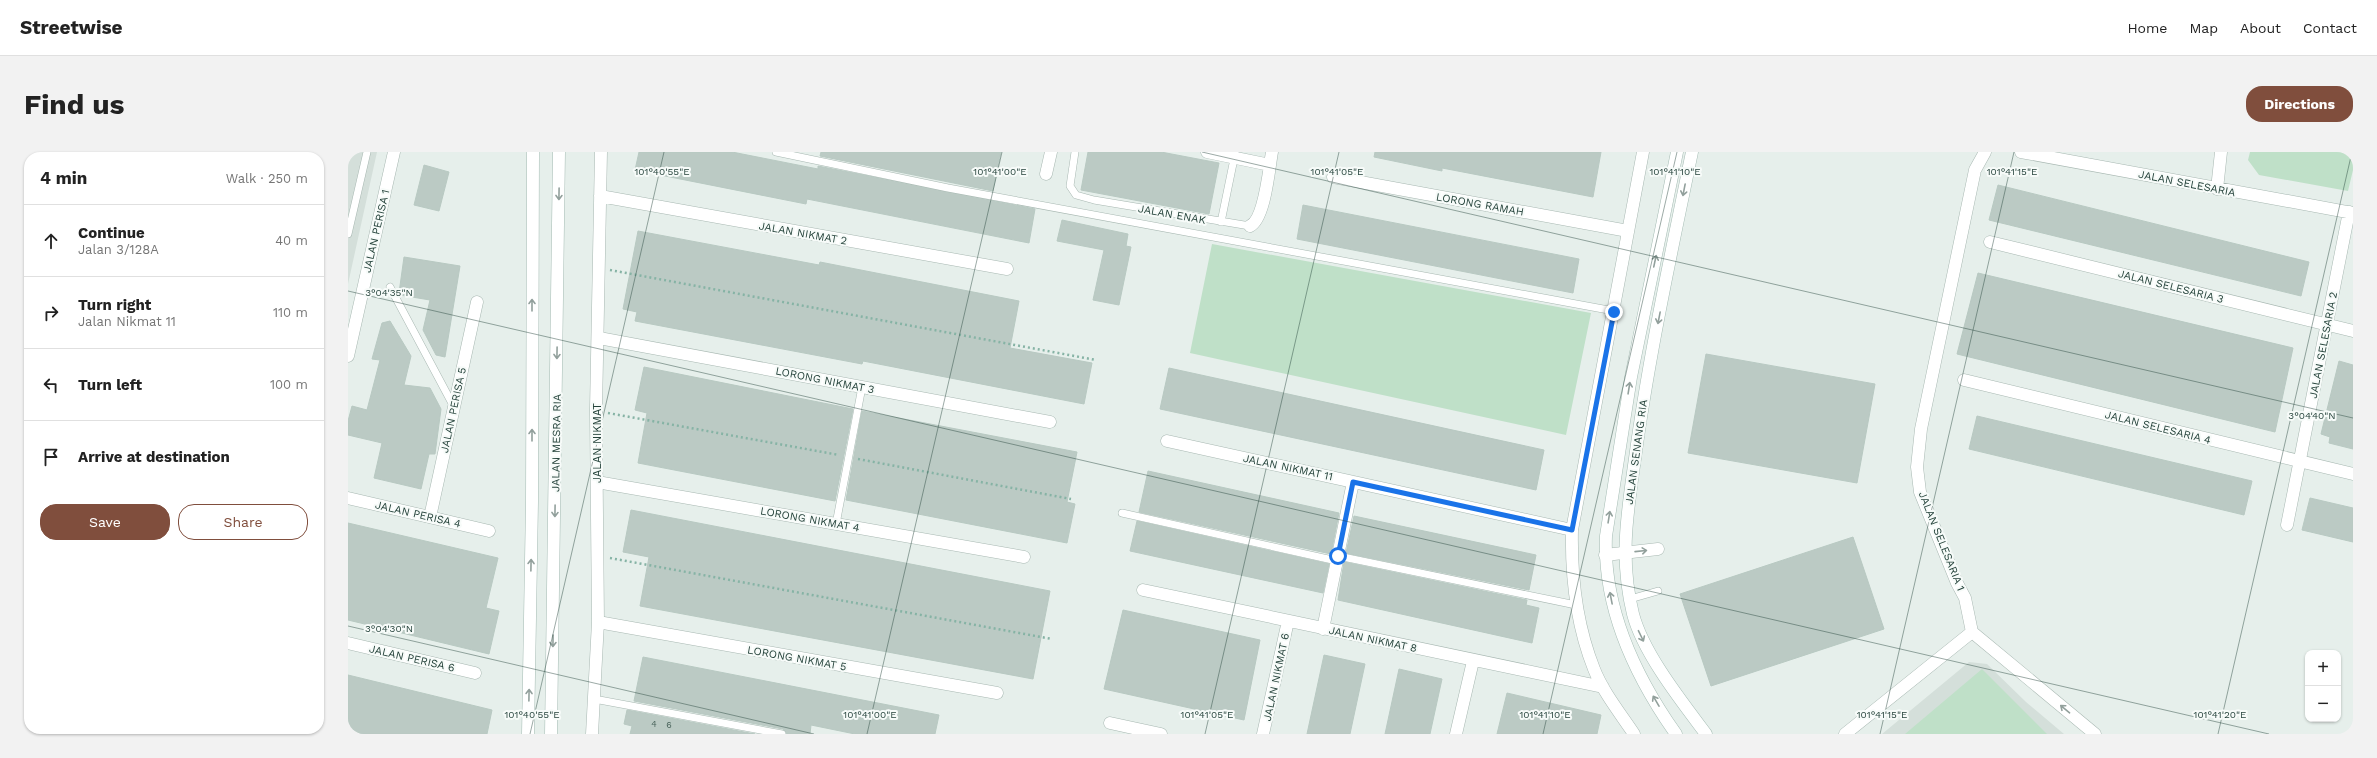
<!DOCTYPE html>
<meta charset="utf-8">
<style>
:root{--surface:#fff;--page:#f2f2f2;--text:#222;--muted:#767676;--line:#e0e0e0;--accent:#804e3d}
body{margin:0;font-family:"Work Sans",sans-serif;background:var(--page);color:var(--text)}
.controls{position:absolute;right:12px;bottom:12px;display:grid;overflow:hidden;border-radius:8px;box-shadow:0 1px 3px #0004}
.controls button{width:36px;height:36px;display:grid;place-items:center;padding:0;border:0;border-bottom:1px solid var(--line);background:var(--surface);color:var(--text);font:20px sans-serif}
.stop{position:absolute;width:12px;height:12px;margin:-9px;border:3px solid #1a73e8;border-radius:50%;background:#fff}
.stop.end{background:#1a73e8;border-color:#fff;box-shadow:0 1px 4px #0008}
.list{margin:0;padding:0;list-style:none}
h2{display:flex;justify-content:space-between;align-items:center;height:52px;margin:0;padding:0 16px;font-size:17px}
h2 small{font-size:13px;font-weight:400;color:var(--muted)}
.list li{display:grid;grid-template-columns:26px 1fr auto;gap:12px;align-items:center;box-sizing:border-box;height:72px;padding:0 16px;border-top:1px solid var(--line)}
.list b{display:block;font-size:15px;white-space:nowrap}
.list p{margin:0;font-size:13px;white-space:nowrap;color:var(--muted)}
.list em{font-size:13px;font-style:normal;color:var(--muted)}
.actions{display:flex;gap:8px;padding:12px 16px}
.actions a{flex:1;padding:9px 0;border:1px solid var(--accent);border-radius:16px;text-align:center;font-size:14px;color:var(--accent)}
.actions .main{background:var(--accent);color:#fff}
.icon{flex:none;width:22px;height:22px;fill:none;stroke:currentColor;stroke-width:2;stroke-linecap:round;stroke-linejoin:round}
.map{position:relative;flex:none;width:2005px;height:582px;overflow:hidden;border-radius:16px}
header{display:flex;align-items:center;gap:24px;box-sizing:border-box;height:56px;padding:0 20px;background:var(--surface);border-bottom:1px solid var(--line)}
header strong{font-size:19px}
nav{display:flex;gap:22px;margin-inline-start:auto;font-size:14px}
.intro{display:flex;align-items:center;justify-content:space-between;box-sizing:border-box;height:96px;padding:0 24px}
h1{margin:0;font-size:28px}
.button{padding:10px 18px;border-radius:16px;background:var(--accent);color:#fff;font-size:14px;font-weight:700}
main{display:flex;gap:24px;padding:0 24px}
aside{flex:1;background:var(--surface);border-radius:16px;box-shadow:0 1px 3px #0004}
.map>svg:first-child{display:block}
.built{fill:#d4dfda}
.green{fill:#bfe0c8}
.building{fill:#bbcac4;stroke:#b8c9c2}
.lines{fill:none;stroke-linecap:round;stroke-linejoin:round}
.lane-casing{stroke:#a8b8b2;stroke-width:8}
.street-casing{stroke:#a8b8b2;stroke-width:13}
.secondary-casing{stroke:#a4bbb3;stroke-width:13}
.path{stroke:#86b3a5;stroke-width:2.5;stroke-dasharray:2 3;stroke-linecap:butt}
.lane{stroke:#fff;stroke-width:7}
.street{stroke:#fff;stroke-width:12}
.secondary{stroke:#fff;stroke-width:12}
.oneway{stroke:#92a09c}
.route{stroke:#1a73e8;stroke-width:5}
.ticks{fill:none;stroke:#24423a;stroke-width:1;stroke-opacity:0.45}
.labels{text-anchor:middle;stroke-width:4;stroke-linejoin:round;paint-order:stroke}
.number-label{font-size:9px;fill:#4a645c}
.street-label{font-size:11px;fill:#24423a;stroke:#f7fbf9}
.ticks-label{font-size:10px;text-anchor:middle;fill:#24423a;stroke:#f7fbf9;stroke-width:4;stroke-linejoin:round;paint-order:stroke}
</style>
<header>
<strong>Streetwise</strong>
<nav><a>Home</a><a>Map</a><a>About</a><a>Contact</a></nav>
</header>
<div class="intro"><h1>Find us</h1><a class="button">Directions</a></div>
<main>
<aside>
<h2>4 min<small>Walk · 250 m</small></h2>
<ul class="list">
<li><svg class="icon" aria-label="ahead" viewBox="0 0 24 24"><path d="M12 20V5M6 11l6-6 6 6"/></svg><div><b>Continue</b><p>Jalan 3/128A</p></div><em>40 m</em></li>
<li><svg class="icon" aria-label="right" viewBox="0 0 24 24"><path d="M7 20v-9h11M14 6l5 5-5 5"/></svg><div><b>Turn right</b><p>Jalan Nikmat 11</p></div><em>110 m</em></li>
<li><svg class="icon" aria-label="left" viewBox="0 0 24 24"><path d="M17 20v-9H6M10 6l-5 5 5 5"/></svg><div><b>Turn left</b></div><em>100 m</em></li>
<li><svg class="icon" aria-label="arrive" viewBox="0 0 24 24"><path d="M6 21V4h12l-3 4 3 4H6"/></svg><div><b>Arrive at destination</b></div></li>
</ul>
<div class="actions"><a class="main">Save</a><a>Share</a></div>
</aside>
<div class="map">
<svg width="2005" height="582" viewBox="0 0 2005 582">
<rect width="100%" height="100%" fill="#e6efeb"/>
<path class="built" d="M0 0H29L0 132Z
M1621 510 1639 512 1678 550 1716 582H1534Z"/>
<path class="green" d="M1902 0H2005V18L2000 39 1911 23 1900 8Z
M864 92 1243 161 1218 283 842 201Z
M1634 517 1699 582H1557Z"/>
<path class="building" d="M291 0H384L470 17V14L687 57 681 91 459 47 458 52 287 18Z
M473 0H653L645 39 472 4Z
M740 0H813L871 11 861 62 733 38Z
M1027 0H1253L1245 45 1094 16V19L1026 5Z
M76 13 101 20 91 59 66 53Z
M1650 33 1961 110 1953 144 1641 68Z
M955 53 1231 107 1225 141 949 87Z
M714 68 780 82 778 94 783 95 771 153 745 148 756 98 709 89Z
M290 79 471 113 472 110 671 149 662 196 744 211 736 252 515 209 514 212 287 169 289 160 275 157Z
M56 105 112 114 97 205 88 203 75 178 82 148 52 143 51 141Z
M1630 121 1945 196 1927 280 1609 202Z
M42 169 63 204 56 233 82 236 93 257 87 302H81L73 337 26 326 34 291 0 283V269L4 254 19 258 32 208 24 207 34 171Z
M1358 202 1527 232 1509 331 1340 301Z
M1991 209 2005 213V297L1981 291 1982 285 1973 282Z
M296 215 505 257 487 349 290 311 299 261 287 258Z
M821 216 1196 298 1188 338 812 257Z
M514 259 729 300 719 350 727 352 719 391 498 348Z
M1629 264 1904 329 1896 363 1621 297Z
M800 319 991 361 983 402 791 360Z
M1962 346 2005 356V390L1954 378Z
M283 358 702 439 685 527 292 454 301 405 275 400Z
M1006 364 1188 403 1181 438 998 401Z
M789 369 981 412 975 441 782 399Z
M0 371 150 406 138 456 151 459 141 502 0 468Z
M1505 385 1536 477 1363 534 1332 442Z
M996 410 1179 448 1178 453 1191 456 1184 491 990 448Z
M775 458 912 488 896 568 756 537Z
M976 503 1017 512 1002 582H959Z
M295 505 591 563 587 582H507L463 573 462 582H439L435 577 286 549Z
M1051 517 1094 527 1082 582H1037Z
M0 523 144 558 139 582H0Z
M1159 541 1253 563 1249 582H1149Z
M279 558 407 582H282L284 574 276 572Z"/>
<g class="lines">
<defs>
<path id="lane" d="M428 0 600 36 1266 159
M727 0 722 34 728 43 746 48 902 74
M873 70 887 2
M0 82 19 0
M42 135 106 255
M774 361 989 409
M488 372 514 235
M990 404 1228 453
M1282 447 1310 439
M246 547 434 582"/>
<path id="street" d="M859 0 922 13
M1637 0 1627 18 1573 277 1569 315 1572 340 1609 431 1617 446 1624 480 1747 582
M1673 0 2005 61
M698 22 703 0
M985 25 1280 79
M1869 37 1873 0
M252 44 659 117
M902 74C917 67 921 16 924 0
M1642 90 2005 179
M251 186 702 270
M0 204 46 0
M1616 228 2005 322
M819 289 1224 378
M249 330 676 405
M0 346 141 379
M82 365 129 150
M1939 373 2001 60
M1257 403 1310 397
M795 438 1255 535
M250 470 649 541
M975 477 1005 330
M0 491 127 521
M762 571 813 582
M244 582 250 470 248 258 253 0
M915 582 940 469
M1108 582 1125 509
M1286 582C1272 561 1255 540 1246 517 1228 472 1223 425 1224 378L1295 0
M1497 582 1624 480"/>
<path id="secondary" d="M1344 0C1324 97 1303 194 1289 292 1281 352 1270 402 1285 462 1295 501 1334 550 1358 582
M180 582 184 350 185 0
M203 582 211 0
M1328 582C1287 524 1255 456 1258 384L1283 225 1329 0"/>
</defs>
<use href="#lane" class="lane-casing"/>
<use href="#street" class="street-casing"/>
<use href="#secondary" class="secondary-casing"/>
<path class="path" d="M262 118 748 208
M260 261 491 303
M510 307 723 347
M262 406 704 487"/>
<use href="#lane" class="lane"/>
<use href="#street" class="street"/>
<use href="#secondary" class="secondary"/>
</g>
<defs><path id="oneway-shaft" d="M-6 0H5M1.5-3L5.5 0L1.5 3" fill="none" stroke-width="1.6" stroke-linecap="round" stroke-linejoin="round"/></defs>
<g class="oneway">
<use href="#oneway-shaft" transform="translate(1336 38) rotate(101)"/>
<use href="#oneway-shaft" transform="translate(211 42) rotate(91)"/>
<use href="#oneway-shaft" transform="translate(1307 109) rotate(-78)"/>
<use href="#oneway-shaft" transform="translate(184 153) rotate(-90)"/>
<use href="#oneway-shaft" transform="translate(1311 166) rotate(101)"/>
<use href="#oneway-shaft" transform="translate(209 201) rotate(91)"/>
<use href="#oneway-shaft" transform="translate(1281 236) rotate(-81)"/>
<use href="#oneway-shaft" transform="translate(184 283) rotate(-90)"/>
<use href="#oneway-shaft" transform="translate(207 359) rotate(91)"/>
<use href="#oneway-shaft" transform="translate(1261 365) rotate(-81)"/>
<use href="#oneway-shaft" transform="translate(1293 399) rotate(-6)"/>
<use href="#oneway-shaft" transform="translate(183 413) rotate(-89)"/>
<use href="#oneway-shaft" transform="translate(1263 446) rotate(-101)"/>
<use href="#oneway-shaft" transform="translate(1293 484) rotate(64)"/>
<use href="#oneway-shaft" transform="translate(205 489) rotate(91)"/>
<use href="#oneway-shaft" transform="translate(181 543) rotate(-89)"/>
<use href="#oneway-shaft" transform="translate(1308 549) rotate(-120)"/>
<use href="#oneway-shaft" transform="translate(1717 557) rotate(-140)"/>
</g>
<g class="lines">
<path class="route" d="M990 404 1005 330 1224 378 1266 160"/>
</g>
<path class="ticks" d="M854 0 2005 266M0 139 1921 582M0 474 466 582M182 582 316 0M519 582 654 0M857 582 991 0M1195 582 1329 0M1532 582 1666 0M1870 582 2004 0"/>
<g class="labels">
<g class="number-label">
<text x="306" y="575">4</text>
<text x="321" y="576">6</text>
</g>
<g class="street-label">
<text transform="translate(1839 31) rotate(11)" y="4">JALAN SELESARIA</text>
<text transform="translate(1132 52) rotate(10)" y="4">LORONG RAMAH</text>
<text transform="translate(824 62) rotate(10)" y="4">JALAN ENAK</text>
<text transform="translate(28 79) rotate(-77)" y="4">JALAN PERISA 1</text>
<text transform="translate(455 81) rotate(10)" y="4">JALAN NIKMAT 2</text>
<text transform="translate(1823 134) rotate(14)" y="4">JALAN SELESARIA 3</text>
<text transform="translate(1975 193) rotate(-79)" y="4">JALAN SELESARIA 2</text>
<text transform="translate(477 228) rotate(11)" y="4">LORONG NIKMAT 3</text>
<text transform="translate(105 258) rotate(-78)" y="4">JALAN PERISA 5</text>
<text transform="translate(1810 275) rotate(14)" y="4">JALAN SELESARIA 4</text>
<text transform="translate(208 291) rotate(-89)" y="4">JALAN MESRA RIA</text>
<text transform="translate(249 291) rotate(-90)" y="4">JALAN NIKMAT</text>
<text transform="translate(1288 300) rotate(-82)" y="4">JALAN SENANG RIA</text>
<text transform="translate(940 315) rotate(12)" y="4">JALAN NIKMAT 11</text>
<text transform="translate(70 362) rotate(13)" y="4">JALAN PERISA 4</text>
<text transform="translate(462 367) rotate(10)" y="4">LORONG NIKMAT 4</text>
<text transform="translate(1594 389) rotate(68)" y="4">JALAN SELESARIA 1</text>
<text transform="translate(1025 487) rotate(12)" y="4">JALAN NIKMAT 8</text>
<text transform="translate(64 506) rotate(13)" y="4">JALAN PERISA 6</text>
<text transform="translate(449 506) rotate(10)" y="4">LORONG NIKMAT 5</text>
<text transform="translate(928 525) rotate(-78)" y="4">JALAN NIKMAT 6</text>
</g>
</g>
<g class="ticks-label">
<text x="314" y="23">101°40'55"E</text>
<text x="652" y="23">101°41'00"E</text>
<text x="989" y="23">101°41'05"E</text>
<text x="1327" y="23">101°41'10"E</text>
<text x="1664" y="23">101°41'15"E</text>
<text x="41" y="144">3°04'35"N</text>
<text x="1964" y="267">3°04'40"N</text>
<text x="41" y="480">3°04'30"N</text>
<text x="184" y="566">101°40'55"E</text>
<text x="522" y="566">101°41'00"E</text>
<text x="859" y="566">101°41'05"E</text>
<text x="1197" y="566">101°41'10"E</text>
<text x="1534" y="566">101°41'15"E</text>
<text x="1872" y="566">101°41'20"E</text>
</g>
</svg>
<div class="controls">
<button>+</button>
<button>−</button>
</div>
<div class="stop" style="left:990px;top:404px"></div>
<div class="stop end" style="left:1266px;top:160px"></div>
</div>
</main>
